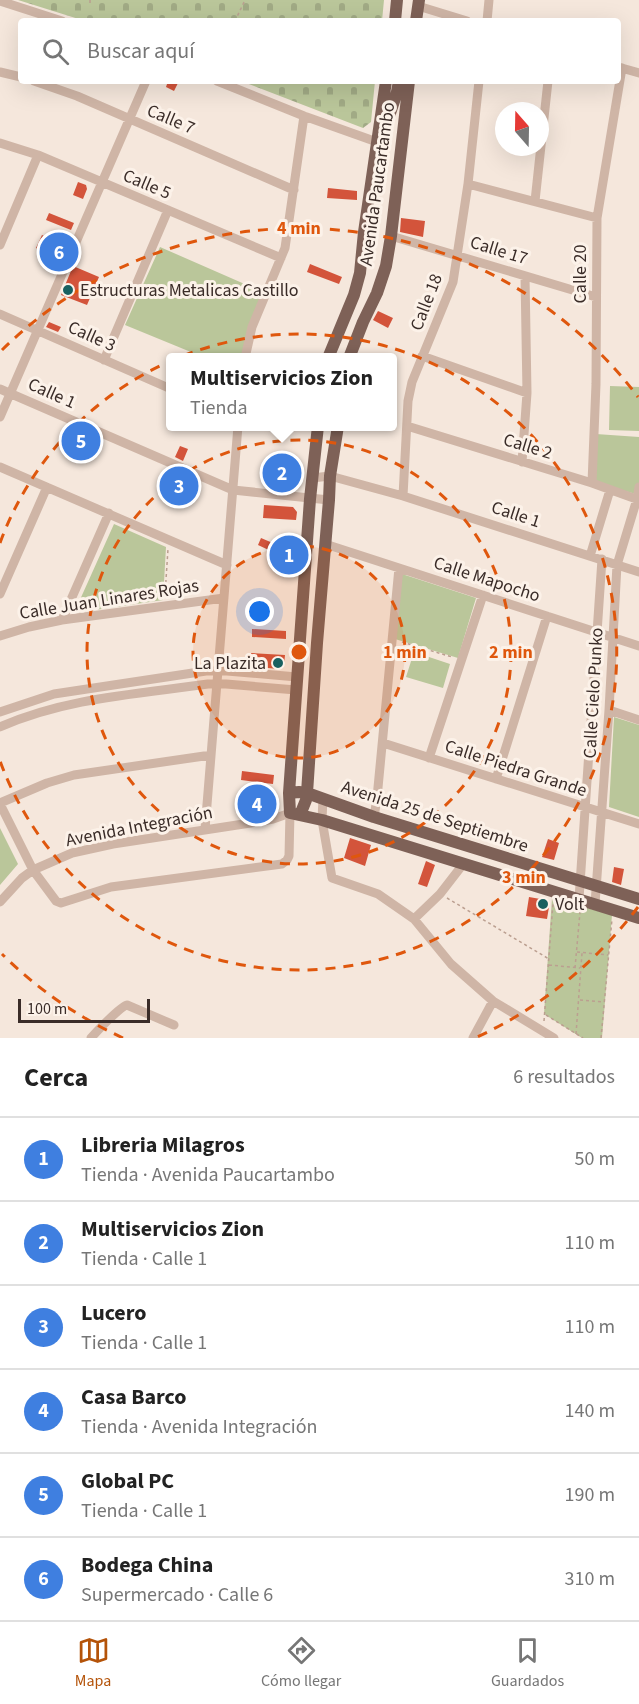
<!DOCTYPE html>
<html lang="es">
<meta charset="utf-8">
<style>
:root{--surface:#fff;--page:#f6f6f6;--text:#222;--muted:#767676;--line:#e0e0e0;--accent:#b45309}
body{margin:0;font-family:"Source Sans 3",sans-serif;background:var(--page);color:var(--text)}
.compass{position:absolute;left:495px;top:102px;width:54px;height:54px;border-radius:50%;background:var(--surface);box-shadow:0 6px 24px #0002;rotate:340deg}
.scale{position:absolute;left:18px;bottom:15px;width:132px;box-sizing:border-box;padding-left:6px;border:3px solid #3a2c28;border-top:0;font-size:16px;line-height:21px;white-space:nowrap;color:#3a2c28;-webkit-text-stroke:4px #fcf2e9;paint-order:stroke}
.you{position:absolute;left:260px;top:612px;width:21px;height:21px;margin:-15px;border:4px solid #fff;border-radius:50%;background:#1a73e8;box-shadow:0 0 0 9px #1a73e833}
.badge{display:grid;place-items:center;width:39px;height:39px;border-radius:50%;background:var(--accent);color:#fff;font-size:20px;font-weight:700}
.pin{position:absolute;translate:-50% -50%;border:3px solid #fff;box-shadow:0 2px 6px #0006}
.popup{position:absolute;left:166px;top:353px;width:231px;height:78px;box-sizing:border-box;display:grid;place-content:center;border-radius:6px;background:var(--surface);filter:drop-shadow(0 2px 4px #0005);font-size:20px;white-space:nowrap;color:var(--muted)}
.popup b{font-size:22px;color:var(--text)}
.popup::after{content:'';position:absolute;left:50%;top:100%;margin-left:-12px;border:12px solid transparent;border-top-color:var(--surface)}
.list{margin:0;padding:0;list-style:none}
h2{display:flex;justify-content:space-between;align-items:center;height:78px;margin:0;padding:0 24px;font-size:26px}
h2 small{font-size:20px;font-weight:400;color:var(--muted)}
.list li{display:grid;grid-template-columns:39px 1fr auto;gap:18px;align-items:center;box-sizing:border-box;height:84px;padding:0 24px;border-top:2px solid var(--line)}
.list b{display:block;font-size:22px;white-space:nowrap}
.list p{margin:0;font-size:20px;white-space:nowrap;color:var(--muted)}
.list em{font-size:20px;font-style:normal;color:var(--muted)}
.icon{flex:none;width:33px;height:33px;fill:none;stroke:currentColor;stroke-width:2;stroke-linecap:round;stroke-linejoin:round}
.map{position:relative;flex:none;width:639px;height:1038px;overflow:hidden}
.search{position:absolute;background:var(--surface);box-shadow:0 6px 24px #0002;left:18px;right:18px;top:18px;height:66px;display:flex;align-items:center;gap:15px;box-sizing:border-box;padding:0 21px;border-radius:6px;color:var(--muted);font-size:22px}
.sheet{height:582px;background:var(--surface)}
nav{display:flex;justify-content:space-around;align-items:center;box-sizing:border-box;height:84px;border-top:2px solid var(--line);background:var(--surface);font-size:16px;color:var(--muted)}
nav a{display:grid;justify-items:center;gap:3px}
nav .on{color:var(--accent)}
.map>svg:first-child{display:block}
.cemetery{fill:url(#cemetery-stones)}
.park{fill:#bac69a}
.building{fill:#d3543b}
.lines{fill:none;stroke-linecap:round;stroke-linejoin:round}
.path{stroke:#bb9f90;stroke-width:1.5;stroke-dasharray:3 3;stroke-linecap:butt}
.minor{stroke:#cfb5a6;stroke-width:9}
.major{stroke:#7e6157;stroke-width:12}
.ring{fill:none;stroke:#df570d;stroke-width:3;stroke-dasharray:10 8}
.poi-dot{fill:#186060;stroke:#fcf2e9;stroke-width:2}
.labels{text-anchor:middle;stroke-width:6;stroke-linejoin:round;paint-order:stroke}
.street-label{font-size:18px;fill:#3a2c28;stroke:#fcf2e9}
.poi-label{font-size:18px;fill:#3a2c28;stroke:#fcf2e9;text-anchor:start}
.centre{fill:#df570d;stroke:#fcf2e9;stroke-width:3}
.ring-label{font-size:18px;text-anchor:middle;font-weight:bold;fill:#df570d;stroke:#fcf2e9;stroke-width:6;stroke-linejoin:round;paint-order:stroke}
</style>
<div class="map">
<svg width="639" height="1038" viewBox="0 0 639 1038">
<defs>
<pattern id="cemetery-stones" width="16" height="16" patternUnits="userSpaceOnUse" patternTransform="scale(1.5)"><rect width="16" height="16" fill="#bac69a"/><path d="M2 7V4a2 2 0 0 1 4 0v3zM10 15v-3a2 2 0 0 1 4 0v3z" fill="#a1aa85"/></pattern>
</defs>
<rect width="100%" height="100%" fill="#f5e7dc"/>
<path class="cemetery" d="M18 0H384L382 21H85Z
M241 81H375L371 122 363 128Z"/>
<path class="park" d="M160 247 263 292 241 357H203L125 325Z
M610 386 639 387V431L609 430Z
M596 434 639 437V495L594 482Z
M114 524 166 547 163 600 74 613Z
M402 574 476 598 458 658 395 639Z
M414 652 450 664 443 688 406 677Z
M614 717 639 725V817L609 807Z
M0 828 18 864 0 885Z
M552 898 612 915 602 1038H582L544 1014Z"/>
<path class="building" d="M168 81H179L174 91 166 87Z
M78 182 86 185 87 189 83 199 73 195Z
M328 188 357 191V200L327 198Z
M49 213 74 223 71 230 46 220Z
M401 218 425 221 423 237 400 232Z
M42 235 65 245 59 259 36 248Z
M310 264 342 277 339 284 307 272Z
M73 266 99 277 87 305 61 295Z
M378 311 393 318 388 328 373 320Z
M49 322 61 327 58 332 46 327Z
M76 434 88 439 79 461 67 456Z
M180 446 188 449 183 461 175 457Z
M266 467 299 468V479L265 478Z
M177 481 184 484 174 506 166 503Z
M264 505 293 507 297 512 296 520 263 518Z
M261 538 294 552 290 560 258 545Z
M252 629 286 631V639L252 637Z
M251 653 285 655 284 665 278 669 250 666Z
M242 771 274 775 273 784 241 780Z
M238 797 275 799V808L239 816Z
M350 838 371 845 365 866 344 858Z
M548 839 559 843 554 860 542 857Z
M426 861 435 865 427 887 418 884Z
M614 867 624 869 621 885 612 882Z
M529 897 546 900 549 907 547 919 526 916Z"/>
<g class="lines">
<path class="path" d="M90 0V6
M235 21 245 0
M165 595 168 549
M402 642 452 657
M447 898 549 959
M577 952 608 955
M549 965 580 968
M575 968 580 912
M580 1000 604 1002
M546 1015 583 1038
M544 1021 553 903
M576 1034 582 953
M601 1038 612 919"/>
<path class="minor" d="M0 1 62 21
M418 6 467 21
M487 21 489 0
M618 67 639 73
M0 72 21 77
M34 81 77 96 294 190
M217 81 304 116 377 142
M0 143 38 155 281 258
M468 184 597 218
M535 201 548 81
M391 236 596 297
M0 245 38 155
M0 314 171 389
M422 356 527 393
M245 358 252 327 285 248 304 116
M104 360 168 210
M0 389 233 490 329 500
M0 417 146 81
M407 426 592 483 639 500
M522 462 527 393 525 276
M0 467 227 565
M312 478 330 476 403 496 639 572
M592 483 596 384 597 218 622 68
M403 496 408 401 412 382 453 282 468 184 479 81
M325 544 639 646
M590 556 610 490
M0 594 47 487
M62 620 109 513
M0 636 29 627 62 620 224 598
M609 710 639 720
M0 712 54 694 206 671H227L297 677
M0 727C65 698 138 694 208 684H226L296 690
M383 743 639 824
M429 758 483 595
M496 779 547 616
M323 798 322 820 332 878 378 894 414 919 451 964 493 1001 554 1038
M0 803 47 783 74 775 211 755
M0 804 33 870 56 901 61 903 111 887 282 864 287 860 289 856 290 813 273 819 257 822 113 844 72 853 33 870 22 878 0 902
M374 817 377 798 399 568
M205 829 238 426
M579 899 602 559
M595 904 609 710 617 565 637 499 639 487
M414 919 440 894 464 863
M91 1038C97 1031 120 1007 127 1005L174 1025
M473 1038 493 1001"/>
<path class="major" d="M395 21 397 0
M416 21 419 0
M385 128 397 92 399 81
M328 358 354 295 360 273 364 232 386 81
M349 358 363 322 377 293 386 266 391 236 409 81
M318 426 310 499 289 793 290 813 322 820 639 918
M289 793 299 792 307 793 374 817 639 899
M300 815 306 800 307 793 317 643 329 500 330 476 338 426"/>
</g>
<circle cx="299" cy="652" r="106" fill="#df570d" fill-opacity=".12"/>
<g class="ring">
<circle cx="299" cy="652" r="106"/>
<circle cx="299" cy="652" r="212"/>
<path d="M0 543A318 318 0 1 1 0 761"/>
<path d="M638 907A424 424 0 0 1 475 1038M123 1038A424 424 0 0 1 2 954M2 350A424 424 0 0 1 638 397"/>
</g>
<g class="poi-dot">
<circle cx="68" cy="290" r="6"/>
<circle cx="278" cy="663" r="6"/>
<circle cx="543" cy="904" r="6"/>
</g>
<g class="labels">
<g class="street-label">
<text transform="translate(171 119) rotate(23)" y="6">Calle 7</text>
<text transform="translate(147 184) rotate(23)" y="6">Calle 5</text>
<text transform="translate(377 184) rotate(-82)" y="6">Avenida Paucartambo</text>
<text transform="translate(499 250) rotate(17)" y="6">Calle 17</text>
<text transform="translate(580 274) rotate(-90)" y="6">Calle 20</text>
<text transform="translate(426 302) rotate(-69)" y="6">Calle 18</text>
<text transform="translate(92 336) rotate(24)" y="6">Calle 3</text>
<text transform="translate(52 393) rotate(24)" y="6">Calle 1</text>
<text transform="translate(528 446) rotate(17)" y="6">Calle 2</text>
<text transform="translate(516 514) rotate(18)" y="6">Calle 1</text>
<text transform="translate(487 579) rotate(18)" y="6">Calle Mapocho</text>
<text transform="translate(109 599) rotate(-9)" y="6">Calle Juan Linares Rojas</text>
<text transform="translate(593 693) rotate(-87)" y="6">Calle Cielo Punko</text>
<text transform="translate(516 768) rotate(18)" y="6">Calle Piedra Grande</text>
<text transform="translate(435 816) rotate(18)" y="6">Avenida 25 de Septiembre</text>
<text transform="translate(139 826) rotate(-11)" y="6">Avenida Integración</text>
</g>
<g class="poi-label">
<text x="80" y="296">Estructuras Metalicas Castillo</text>
<text x="266" y="669" text-anchor="end">La Plazita</text>
<text x="555" y="910">Volt</text>
</g>
</g>
<circle cx="299" cy="652" r="9" class="centre"/>
<g class="ring-label">
<text x="299" y="234">4 min</text>
<text x="405" y="658">1 min</text>
<text x="511" y="658">2 min</text>
<text x="524" y="883">3 min</text>
</g>
</svg>
<svg class="compass" viewBox="-18 -18 36 36"><path d="M0-13l5 13h-10z" fill="#e53935"/><path d="M0 13l5-13h-10z" fill="#767676"/></svg>
<div class="scale">100 m</div>
<div class="you"></div>
<div class="pin badge" style="left:289px;top:555px;background:#3f7fe0">1</div>
<div class="pin badge" style="left:282px;top:473px;background:#3f7fe0">2</div>
<div class="popup"><b>Multiservicios Zion</b>Tienda</div>
<div class="pin badge" style="left:179px;top:486px;background:#3f7fe0">3</div>
<div class="pin badge" style="left:257px;top:804px;background:#3f7fe0">4</div>
<div class="pin badge" style="left:81px;top:441px;background:#3f7fe0">5</div>
<div class="pin badge" style="left:59px;top:252px;background:#3f7fe0">6</div>
<div class="search"><svg class="icon" aria-label="search" viewBox="0 0 24 24"><circle cx="10" cy="10" r="6"/><path d="M15 15l6 6"/></svg>Buscar aquí</div>
</div>
<section class="sheet">
<h2>Cerca<small>6 resultados</small></h2>
<ul class="list">
<li><span class="badge" style="background:#3f7fe0">1</span><div><b>Libreria Milagros</b><p>Tienda · Avenida Paucartambo</p></div><em>50 m</em></li>
<li><span class="badge" style="background:#3f7fe0">2</span><div><b>Multiservicios Zion</b><p>Tienda · Calle 1</p></div><em>110 m</em></li>
<li><span class="badge" style="background:#3f7fe0">3</span><div><b>Lucero</b><p>Tienda · Calle 1</p></div><em>110 m</em></li>
<li><span class="badge" style="background:#3f7fe0">4</span><div><b>Casa Barco</b><p>Tienda · Avenida Integración</p></div><em>140 m</em></li>
<li><span class="badge" style="background:#3f7fe0">5</span><div><b>Global PC</b><p>Tienda · Calle 1</p></div><em>190 m</em></li>
<li><span class="badge" style="background:#3f7fe0">6</span><div><b>Bodega China</b><p>Supermercado · Calle 6</p></div><em>310 m</em></li>
</ul>
</section>
<nav>
<a class="on"><svg class="icon" aria-label="map" viewBox="0 0 24 24"><path d="M3 6l6-2 6 2 6-2v14l-6 2-6-2-6 2zM9 4v14M15 6v14"/></svg>Mapa</a>
<a><svg class="icon" aria-label="directions" viewBox="0 0 24 24"><path d="M12 3l9 9-9 9-9-9zM9 14v-3h6M13 9l2 2-2 2"/></svg>Cómo llegar</a>
<a><svg class="icon" aria-label="saved" viewBox="0 0 24 24"><path d="M7 4h10v16l-5-4-5 4z"/></svg>Guardados</a>
</nav>
